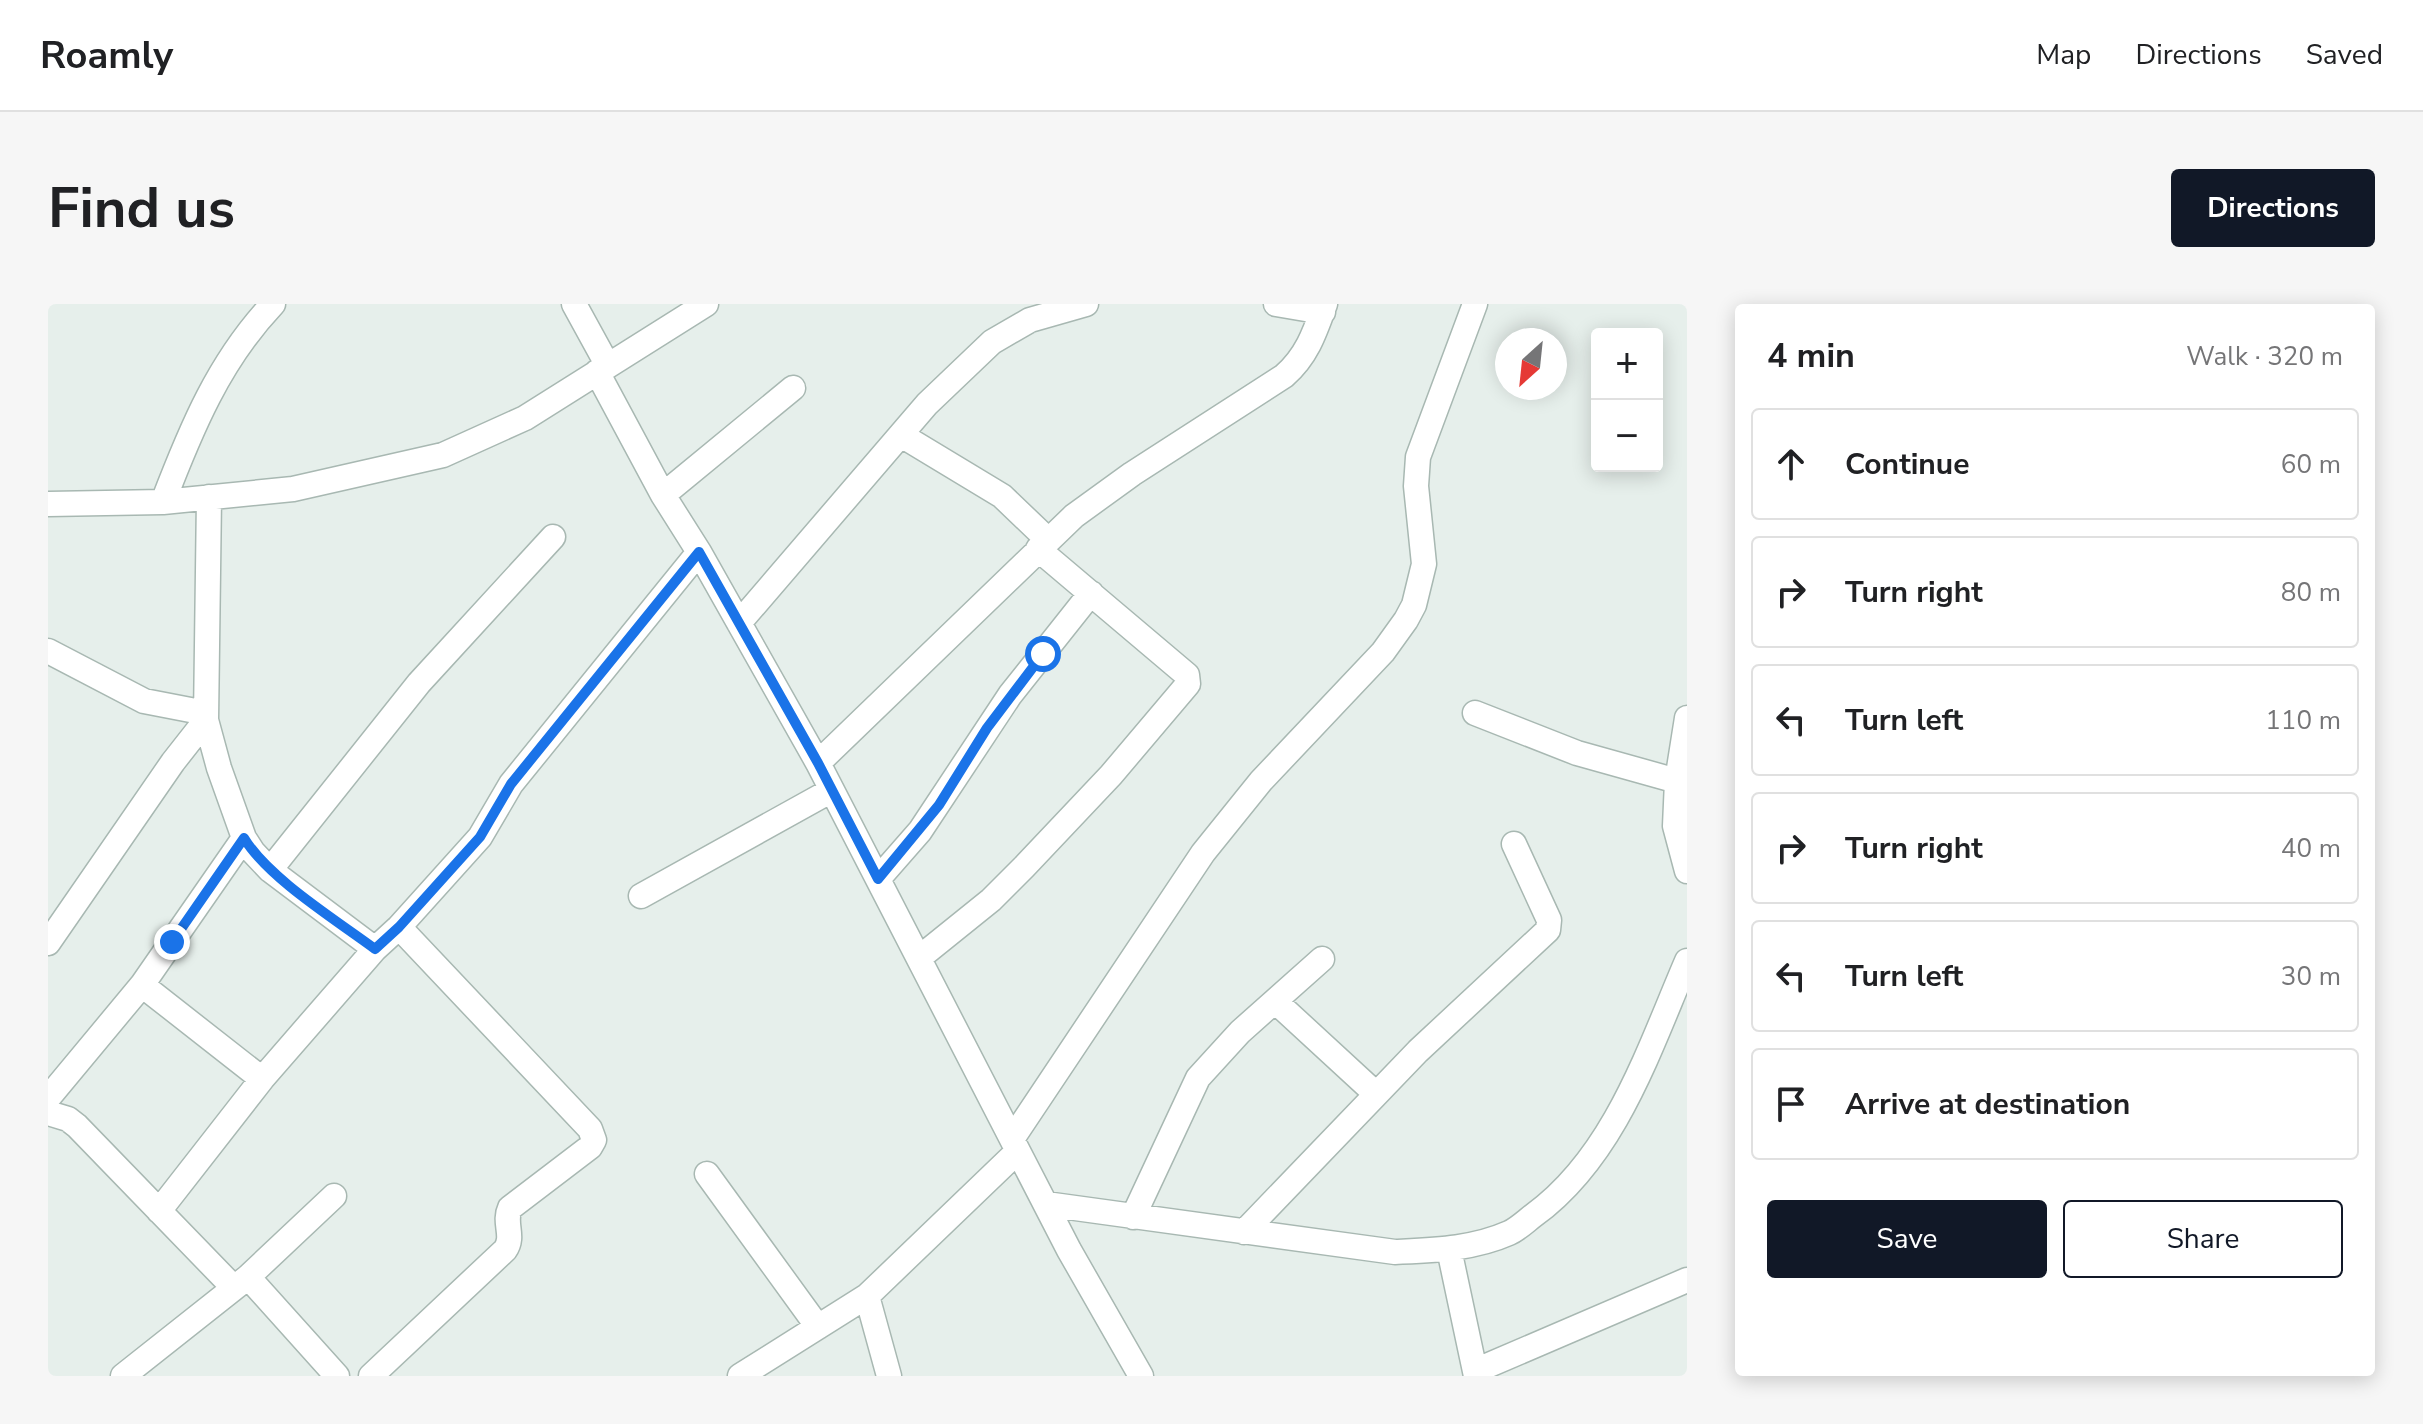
<!DOCTYPE html>
<meta charset="utf-8">
<style>
:root{--surface:#fff;--page:#f6f6f6;--text:#202124;--muted:#757577;--line:#e0e0e0;--accent:#111827}
body{margin:0;font-family:"Nunito Sans",sans-serif;background:var(--page);color:var(--text)}
.controls{position:absolute;right:24px;top:24px;display:grid;overflow:hidden;border-radius:8px;box-shadow:0 4px 20px #0003}
.controls button{width:72px;height:72px;display:grid;place-items:center;padding:0;border:0;border-bottom:2px solid var(--line);background:var(--surface);color:var(--text);font:40px sans-serif}
.compass{position:absolute;left:1447px;top:24px;width:72px;height:72px;border-radius:50%;background:var(--surface);box-shadow:0 4px 20px #0003;rotate:207deg}
.stop{position:absolute;width:24px;height:24px;margin:-18px;border:6px solid #1a73e8;border-radius:50%;background:#fff}
.stop.end{background:#1a73e8;border-color:#fff;box-shadow:0 2px 8px #0008}
.list{margin:0;padding:0;list-style:none}
h2{display:flex;justify-content:space-between;align-items:center;height:104px;margin:0;padding:0 32px;font-size:34px}
h2 small{font-size:26px;font-weight:400;color:var(--muted)}
.list li{display:grid;grid-template-columns:52px 1fr auto;gap:24px;align-items:center;box-sizing:border-box;height:112px;margin:0 16px 16px;padding:0 16px;border:2px solid var(--line);border-radius:8px}
.list b{display:block;font-size:30px;white-space:nowrap}
.list em{font-size:26px;font-style:normal;color:var(--muted)}
.actions{display:flex;gap:16px;padding:24px 32px}
.actions a{flex:1;padding:18px 0;border:2px solid var(--accent);border-radius:8px;text-align:center;font-size:28px;color:var(--accent)}
.actions .main{background:var(--accent);color:#fff}
.icon{flex:none;width:44px;height:44px;fill:none;stroke:currentColor;stroke-width:2;stroke-linecap:round;stroke-linejoin:round}
.map{position:relative;flex:none;width:1639px;height:1072px;overflow:hidden;border-radius:8px}
header{display:flex;align-items:center;gap:48px;box-sizing:border-box;height:112px;padding:0 40px;background:var(--surface);border-bottom:2px solid var(--line)}
header strong{font-size:38px}
nav{display:flex;gap:44px;margin-inline-start:auto;font-size:28px}
.intro{display:flex;align-items:center;justify-content:space-between;box-sizing:border-box;height:192px;padding:0 48px}
h1{margin:0;font-size:56px}
.button{padding:20px 36px;border-radius:8px;background:var(--accent);color:#fff;font-size:28px;font-weight:700}
main{display:flex;gap:48px;padding:0 48px}
aside{flex:1;background:var(--surface);border-radius:8px;box-shadow:0 4px 20px #0003}
.map>svg:first-child{display:block}
.lines{fill:none;stroke-linecap:round;stroke-linejoin:round}
.street-casing{stroke:#a8b8b2;stroke-width:27}
.street{stroke:#fff;stroke-width:24}
.route{stroke:#1a73e8;stroke-width:10}
</style>
<header>
<strong>Roamly</strong>
<nav><a>Map</a><a>Directions</a><a>Saved</a></nav>
</header>
<div class="intro"><h1>Find us</h1><a class="button">Directions</a></div>
<main>
<div class="map">
<svg width="1639" height="1072" viewBox="0 0 1639 1072">
<rect width="100%" height="100%" fill="#e6efeb"/>
<g class="lines">
<defs>
<path id="street" d="M526 0 560 62
M1228 0 1275 8
M549 68 615 191 651 248 770 459 1021 946 1093 1072
M853 131 954 192 1000 236
M615 191 745 84
M161 193 158 416 171 464 196 534 205 548 222 566 327 645
M115 198C143 125 171 57 225 0
M0 200 115 198 245 185 395 151 477 114 658 0
M691 319 879 100 944 38 982 16 1038 0
M0 347 96 397 158 409
M1427 409 1529 449 1629 477
M1639 414 1629 477 1627 522 1639 567
M770 459 1026 212 1084 170 1236 72C1259 52 1267 28 1277 0
M222 566 371 379 505 233
M830 575 872 527 962 391 1043 289
M593 592 784 486
M0 639 125 458 158 416
M871 654 943 596 976 563 1063 471 1140 380 1139 371 990 245
M94 681 214 775
M1227 697 1328 790
M0 794 94 681 196 534
M0 809 20 815 29 822 186 984
M964 835 1155 549 1213 477 1335 348 1358 316 1366 301 1376 260 1368 182 1370 153 1427 0
M659 870 770 1023
M998 900 1347 948C1386 946 1425 945 1461 929 1470 925 1478 917 1486 911 1567 852 1601 745 1639 657
M111 907 214 775 327 645 351 623 432 533 463 480 651 248
M1085 913 1150 774 1192 728 1274 655
M1196 928 1370 747 1500 626 1501 616 1466 540
M1401 945 1428 1072
M200 973 289 1072
M819 992 841 1072
M1427 1067 1639 976
M75 1072 200 973 286 892
M323 1072 457 946C467 932 455 919 462 904L542 843 546 836 542 825 351 623
M692 1072 819 992 970 847"/>
</defs>
<use href="#street" class="street-casing"/>
<use href="#street" class="street"/>
</g>
<g class="lines">
<path class="route" d="M124 638 196 534C220 574 288 616 327 645L351 623 432 533 463 480 651 248 770 459 830 575 891 501 939 424 995 350"/>
</g>
</svg>
<div class="controls">
<button>+</button>
<button>−</button>
</div>
<svg class="compass" viewBox="-18 -18 36 36"><path d="M0-13l5 13h-10z" fill="#e53935"/><path d="M0 13l5-13h-10z" fill="#757577"/></svg>
<div class="stop" style="left:995px;top:350px"></div>
<div class="stop end" style="left:124px;top:638px"></div>
</div>
<aside>
<h2>4 min<small>Walk · 320 m</small></h2>
<ul class="list">
<li><svg class="icon" aria-label="ahead" viewBox="0 0 24 24"><path d="M12 20V5M6 11l6-6 6 6"/></svg><div><b>Continue</b></div><em>60 m</em></li>
<li><svg class="icon" aria-label="right" viewBox="0 0 24 24"><path d="M7 20v-9h11M14 6l5 5-5 5"/></svg><div><b>Turn right</b></div><em>80 m</em></li>
<li><svg class="icon" aria-label="left" viewBox="0 0 24 24"><path d="M17 20v-9H6M10 6l-5 5 5 5"/></svg><div><b>Turn left</b></div><em>110 m</em></li>
<li><svg class="icon" aria-label="right" viewBox="0 0 24 24"><path d="M7 20v-9h11M14 6l5 5-5 5"/></svg><div><b>Turn right</b></div><em>40 m</em></li>
<li><svg class="icon" aria-label="left" viewBox="0 0 24 24"><path d="M17 20v-9H6M10 6l-5 5 5 5"/></svg><div><b>Turn left</b></div><em>30 m</em></li>
<li><svg class="icon" aria-label="arrive" viewBox="0 0 24 24"><path d="M6 21V4h12l-3 4 3 4H6"/></svg><div><b>Arrive at destination</b></div></li>
</ul>
<div class="actions"><a class="main">Save</a><a>Share</a></div>
</aside>
</main>
